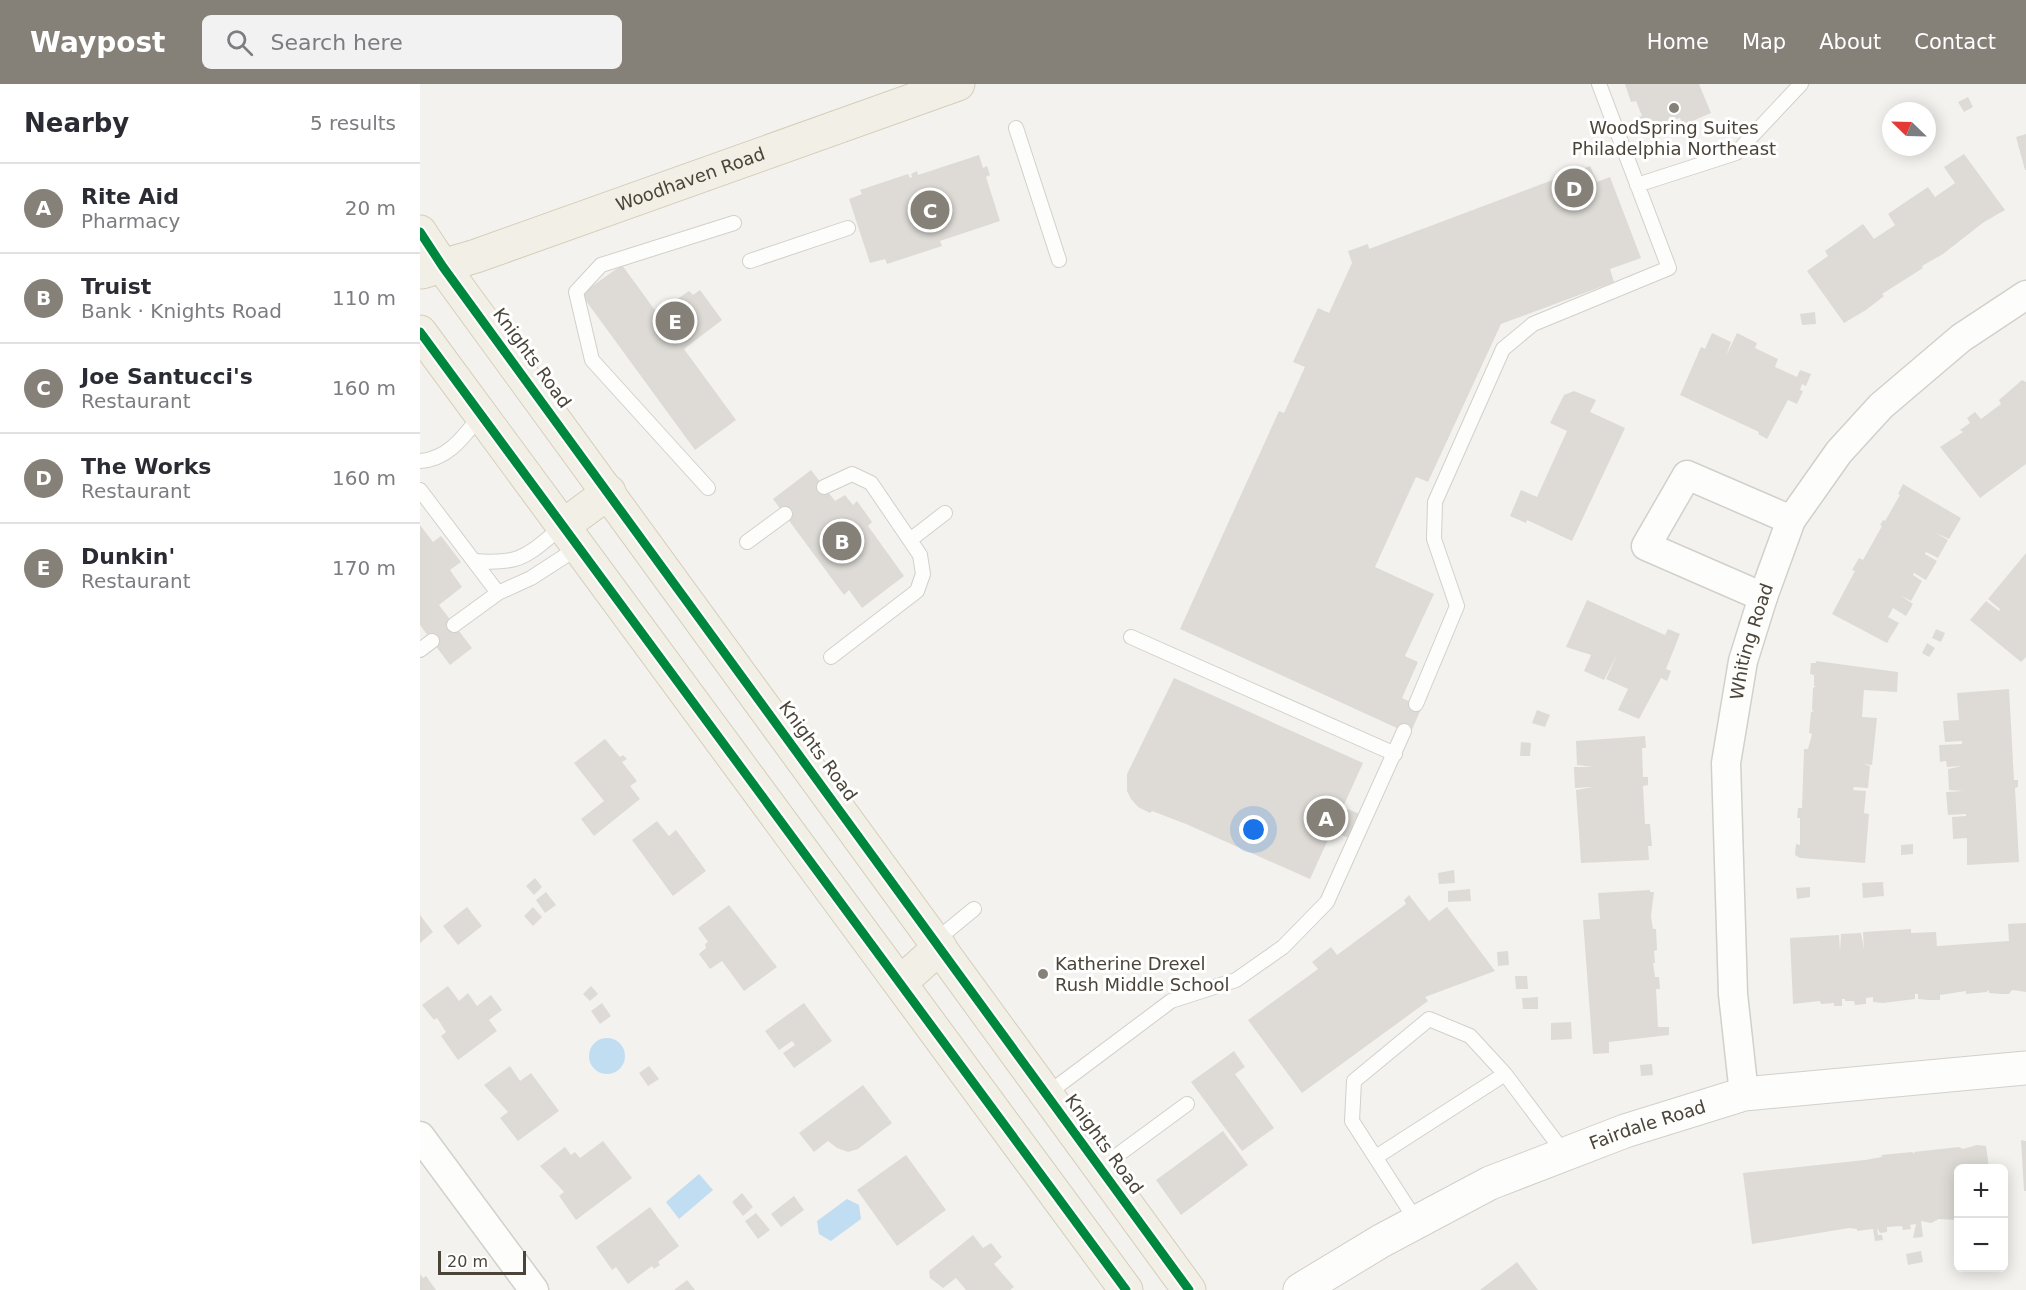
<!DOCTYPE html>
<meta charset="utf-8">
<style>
:root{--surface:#fff;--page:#f2f2f3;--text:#2b2b33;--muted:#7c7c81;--line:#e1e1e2;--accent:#868178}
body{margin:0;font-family:"DejaVu Sans",sans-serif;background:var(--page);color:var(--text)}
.controls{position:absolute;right:18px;bottom:18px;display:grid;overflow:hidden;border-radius:9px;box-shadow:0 3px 15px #0003}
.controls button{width:54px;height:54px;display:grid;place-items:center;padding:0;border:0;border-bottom:2px solid var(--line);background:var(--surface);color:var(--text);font:30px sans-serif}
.compass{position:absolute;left:1462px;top:18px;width:54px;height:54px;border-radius:50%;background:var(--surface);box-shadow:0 3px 15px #0003;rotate:293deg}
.scale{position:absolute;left:18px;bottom:15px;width:88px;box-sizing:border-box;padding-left:6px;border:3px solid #4b4439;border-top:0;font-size:16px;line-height:21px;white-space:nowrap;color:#4b4439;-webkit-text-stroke:4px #fff;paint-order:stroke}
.you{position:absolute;left:834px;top:746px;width:21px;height:21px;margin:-15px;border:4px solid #fff;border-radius:50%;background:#1a73e8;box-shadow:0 0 0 9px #1a73e833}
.badge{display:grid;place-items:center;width:39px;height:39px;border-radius:50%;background:var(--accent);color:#fff;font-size:20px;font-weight:700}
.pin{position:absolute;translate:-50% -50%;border:3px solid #fff;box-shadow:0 2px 6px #0006}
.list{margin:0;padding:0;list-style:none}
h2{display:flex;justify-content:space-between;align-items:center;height:78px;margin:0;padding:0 24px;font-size:26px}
h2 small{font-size:20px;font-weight:400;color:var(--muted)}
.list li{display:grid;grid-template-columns:39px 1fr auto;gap:18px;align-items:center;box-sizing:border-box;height:90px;padding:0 24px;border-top:2px solid var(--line)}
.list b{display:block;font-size:22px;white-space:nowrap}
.list p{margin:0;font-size:20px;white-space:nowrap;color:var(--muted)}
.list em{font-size:20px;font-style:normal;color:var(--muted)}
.icon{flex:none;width:33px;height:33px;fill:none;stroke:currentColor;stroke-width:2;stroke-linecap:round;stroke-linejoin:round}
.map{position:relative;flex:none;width:1606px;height:1206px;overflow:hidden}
header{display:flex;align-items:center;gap:36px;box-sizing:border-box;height:84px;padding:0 30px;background:var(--accent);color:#fff}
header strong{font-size:28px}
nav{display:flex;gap:33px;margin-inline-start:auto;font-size:21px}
.search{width:420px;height:54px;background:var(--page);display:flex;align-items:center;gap:15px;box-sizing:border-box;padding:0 21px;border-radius:9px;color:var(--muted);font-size:22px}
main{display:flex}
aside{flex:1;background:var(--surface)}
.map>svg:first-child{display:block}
.water{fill:#c0ddf1}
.building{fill:#dedbd6}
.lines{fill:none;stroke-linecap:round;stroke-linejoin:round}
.service-casing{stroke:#d2d0cb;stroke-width:16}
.minor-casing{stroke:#d2d0cb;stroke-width:31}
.tertiary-casing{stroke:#d2d0cb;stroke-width:35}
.primary-casing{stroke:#d6cebb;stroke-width:35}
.service{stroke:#fdfdfc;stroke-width:14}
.minor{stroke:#fdfdfc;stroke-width:28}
.tertiary{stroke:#fdfdfc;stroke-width:33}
.primary{stroke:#f2efe6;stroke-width:33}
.cycleway-casing{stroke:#fff;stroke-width:13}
.cycleway{stroke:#00873e;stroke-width:9}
.poi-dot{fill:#868178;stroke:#fff;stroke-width:2}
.labels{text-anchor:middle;stroke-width:6;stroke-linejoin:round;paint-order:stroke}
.poi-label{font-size:18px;fill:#4b4439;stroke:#fff}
.street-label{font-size:18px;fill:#4b4439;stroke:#fff}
</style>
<header>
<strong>Waypost</strong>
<div class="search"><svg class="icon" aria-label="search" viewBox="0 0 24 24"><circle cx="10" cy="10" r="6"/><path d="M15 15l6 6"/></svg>Search here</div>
<nav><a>Home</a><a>Map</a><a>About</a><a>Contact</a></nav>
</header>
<main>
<aside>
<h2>Nearby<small>5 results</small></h2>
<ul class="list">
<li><span class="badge">A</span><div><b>Rite Aid</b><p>Pharmacy</p></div><em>20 m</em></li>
<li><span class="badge">B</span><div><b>Truist</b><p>Bank · Knights Road</p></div><em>110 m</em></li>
<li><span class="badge">C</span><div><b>Joe Santucci's</b><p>Restaurant</p></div><em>160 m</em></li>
<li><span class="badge">D</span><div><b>The Works</b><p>Restaurant</p></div><em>160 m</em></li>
<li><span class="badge">E</span><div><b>Dunkin'</b><p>Restaurant</p></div><em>170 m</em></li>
</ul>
</aside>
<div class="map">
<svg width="1606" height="1206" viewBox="0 0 1606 1206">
<rect width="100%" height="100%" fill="#f4f2ee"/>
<path class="water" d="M169 972a18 18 0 1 1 36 0a18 18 0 1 1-36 0Z
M279 1090 293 1106 259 1135 246 1118Z
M427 1115 439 1121 441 1135 411 1157 399 1150 397 1137Z"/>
<path class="building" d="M1205 0H1279L1291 29 1263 41 1260 34 1240 40 1241 45 1224 49 1218 33 1222 32 1216 17 1211 18Z
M1548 13 1553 23 1544 28 1538 18Z
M1606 50V86H1605L1596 53Z
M1544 70 1585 126 1564 138 1523 170 1502 182 1503 184 1462 210 1464 212 1446 226 1424 239 1387 187 1408 172 1405 167 1443 140 1454 155 1475 141 1468 130 1487 117 1508 103 1515 113 1535 99 1524 83Z
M559 71 563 84 567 82 570 91 566 93 580 137 520 157 522 162 467 180 465 175 450 179 429 115 442 110 440 106 488 90 490 94 492 93 491 90 497 87 498 91Z
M1170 82 1177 98 1190 93 1221 174 1190 185 1194 198 1081 240 1008 398 996 393 955 483 1014 510 985 572 998 578 982 614 1002 623 990 650 760 545 859 327 864 329 885 283 873 278 898 224 909 229 932 179 928 167 948 160 949 165Z
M202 181 237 229 269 207 273 211 280 206 302 236 264 265 316 336 275 366 161 210Z
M1395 228 1396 240 1382 241 1380 230Z
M1292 249 1311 258 1306 272 1317 249 1337 259 1335 264 1358 275 1355 283 1377 293 1380 286 1391 290 1386 302 1382 300 1380 306 1383 307 1377 320 1368 316 1347 355 1338 350 1339 348 1260 311 1281 263 1285 265Z
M1602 296 1606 298V380L1560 414 1520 363 1543 348 1540 346 1550 339 1547 334 1555 328 1561 335 1581 320 1579 316Z
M1154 307 1176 316 1170 328 1205 344 1152 457 1107 436 1106 439 1090 432 1101 406 1117 413 1147 347 1130 339 1144 311Z
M391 386 415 417 425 411 433 421 437 417 452 438 448 442 484 492 442 524 429 506 424 511 353 415Z
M1483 400 1541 434 1529 455 1516 449 1528 456 1518 474 1506 468 1505 470 1517 477 1506 496 1494 489 1493 491 1502 497 1491 517 1480 511 1493 520 1486 532 1473 524 1468 533 1479 539 1467 559 1412 530 1435 487 1432 486 1439 474 1443 476 1462 442 1460 441 1463 436 1465 437 1480 411 1478 410Z
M0 441 13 458 21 452 41 478 30 486 42 503 19 521 52 564 30 581 0 541Z
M1606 469V573L1601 578 1550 536 1566 517 1579 527 1580 525 1568 515Z
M1167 516 1245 551 1248 545 1260 550 1246 585 1251 587 1247 597 1241 594 1219 635 1198 626 1208 605 1186 595 1198 569 1184 596 1164 587 1171 571 1146 563Z
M1516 545 1525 549 1521 558 1512 554Z
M1507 559 1515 564 1509 573 1502 569Z
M1396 577 1478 588 1477 608 1444 606 1442 633 1457 634 1452 681 1443 680 1450 682 1448 704 1434 703 1433 706 1446 707 1444 729 1449 730 1445 779 1380 774 1375 771 1376 760 1380 761V734H1377L1378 724H1382L1384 665H1388L1392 650 1389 649 1391 628 1394 627 1392 626 1393 604 1396 602H1394V591L1390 590 1391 579H1396Z
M754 594 943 679 923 723 942 731 931 755 912 747 890 795 766 740 732 727 730 729 718 723 711 715 707 707V690Z
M1589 605 1594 696H1598V703L1595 704 1599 778 1547 781V754L1533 755 1532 733 1546 732V730L1528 731 1526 708 1543 707 1529 706 1528 685 1542 682 1527 683 1526 677 1520 678 1519 661 1542 660V657L1525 658 1523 637 1539 636 1537 609Z
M1117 626 1130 631 1125 643 1112 639Z
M1225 652 1226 664H1222L1223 693H1228V701L1223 702 1225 740H1230L1232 762H1228L1229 776 1161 779 1156 706 1173 703 1155 704 1154 683H1173L1157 681 1156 657Z
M185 655 200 673 203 671 207 675 202 678 217 697 210 702 220 715 174 752 161 735 184 717 154 679Z
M1101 658 1111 659 1110 672H1100Z
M237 737 249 752 256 746 286 787 253 812 212 756Z
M1493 760V770L1481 771V761Z
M1034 786 1035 799 1019 800 1018 789Z
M115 794 122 803 114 811 106 802Z
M1463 798 1464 812 1443 814 1442 799Z
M1390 803V813L1377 815 1376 804Z
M1050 805 1051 817 1028 818V807Z
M1230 806V808H1234L1231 832 1233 845H1236L1237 866 1234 867 1235 879H1233L1235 893H1239L1240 905H1236L1238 943H1249V951L1189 958V969L1173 970 1163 836 1180 835 1178 809Z
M126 808 136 821 125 829 116 816Z
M989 811 1009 837 1027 823 1075 887 1005 913 1008 917 882 1009 828 936 898 885 892 878 911 863 917 871 986 820 984 816Z
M309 821 357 883 324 907 302 877 290 885 279 870 286 864 285 860 288 858 278 844Z
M47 823 62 842 38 861 23 842Z
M113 823 122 833 113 842 104 832Z
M0 831 13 848 0 859Z
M1606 839V908L1592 906 1589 910H1582L1569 909V906L1567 908 1546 910V907L1520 911V916H1509L1498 915V910H1495V915L1463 919 1453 918V913L1446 914V920L1435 921 1434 917H1425V915H1422V922H1414V919L1401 920 1400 917 1373 920 1370 854 1419 851 1420 867 1421 850 1441 849 1444 865 1443 848 1491 845V849L1516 848 1517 862 1589 857 1588 840Z
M1088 867 1089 881 1078 882 1077 868Z
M1095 892H1107L1108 905H1096Z
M28 902 39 917 48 909 57 922 71 911 82 926 69 936 77 947 38 976 21 952 26 948 17 934 14 936 2 921Z
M171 902 178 910 170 917 163 910Z
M1118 913V925H1103L1102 914Z
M182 919 191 932 180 940 171 927Z
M384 919 412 957 374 984 363 969 375 961 372 957 359 966 345 947Z
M1151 938 1152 955 1131 956V939Z
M814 967 825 983 815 990 854 1044 822 1067 771 998Z
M1232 980 1233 991 1221 992 1220 981Z
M90 982 100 997 111 989 139 1027 98 1057 80 1034 88 1028 64 1001Z
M229 982 239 995 228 1002 219 989Z
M443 1001 472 1039 438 1065 428 1068 417 1064 408 1057 394 1068 379 1049Z
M803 1047 828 1081 761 1131 736 1096Z
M1601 1056 1606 1057V1107H1604Z
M183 1057 212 1094 156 1136 139 1112 144 1108 120 1082 145 1063 151 1071 155 1068 160 1074Z
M1557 1061 1566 1062 1569 1084H1538V1136L1519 1135 1511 1139 1501 1137 1503 1153 1493 1154 1496 1140 1490 1141 1491 1145 1483 1146 1482 1142 1467 1143V1148L1460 1149 1457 1144 1458 1151H1462L1463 1156 1455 1157 1453 1145 1437 1147V1145L1429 1144 1332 1160 1323 1089 1445 1076 1462 1073 1461 1071 1492 1068 1495 1070 1494 1068 1539 1063 1543 1065Z
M486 1071 526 1126 477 1162 437 1106Z
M322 1109 333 1123 323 1132 312 1118Z
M374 1112 384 1126 361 1143 351 1130Z
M230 1123 259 1162 238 1178 240 1181 234 1185 232 1182 208 1200 196 1183 192 1186 176 1163Z
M336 1129 350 1146 338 1155 325 1137Z
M553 1151 563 1164 571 1159 582 1173 574 1180 594 1203 590 1206H546L536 1194 523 1204 510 1194 509 1187Z
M1501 1167 1503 1178 1488 1181 1486 1170Z
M1097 1178 1118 1206H1060Z
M0 1190 3 1194 6 1192 16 1206H0Z
M267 1196 275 1206H254Z"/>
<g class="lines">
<defs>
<path id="service" d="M596 44 639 176
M1217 101 1316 69 1381 0
M330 177 428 144
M0 377C29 375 44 352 61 331
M404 403 432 390 451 399 500 471 503 490 497 507 411 573
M288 404 172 276 156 208 181 181 314 139
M0 406 78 509
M490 456 525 429
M327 458 365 430
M54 477C103 481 107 471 143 442
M34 541 78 509 111 494 159 463
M711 553 975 670
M0 566 12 557
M996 620 1037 522 1014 455 1015 418 1083 265 1113 240 1249 184 1179 0
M515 857 554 825
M627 1010 751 917 816 896 863 863 907 818 984 647
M956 1073 1085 990
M680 1084 767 1020
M997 1138 932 1037 934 997 1009 935 1050 952 1085 990 1145 1070"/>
<g id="minor">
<path d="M1343 513 1226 462 1267 391 1371 436"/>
<path id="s1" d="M1324 1010 1313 910 1306 679 1323 577 1343 513 1371 436 1419 368 1461 322 1541 254 1606 211"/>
<path d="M0 1052 114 1206"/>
</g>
<g id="tertiary">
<path id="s2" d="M880 1206 961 1157 1070 1099 1205 1047 1324 1010 1606 984"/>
</g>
<g id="primary">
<path d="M0 148 23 183 769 1206"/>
<path id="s3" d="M2 188 56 172 538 0"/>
<path d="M0 248 706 1206"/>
<path d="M143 442 189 408"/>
<path d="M480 899 520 863"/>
</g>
</defs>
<use href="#service" class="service-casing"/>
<use href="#minor" class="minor-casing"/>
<use href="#tertiary" class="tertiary-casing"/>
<use href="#primary" class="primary-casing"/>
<use href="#service" class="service"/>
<use href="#minor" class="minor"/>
<use href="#tertiary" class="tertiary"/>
<use href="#primary" class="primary"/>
<defs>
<path id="cycleway" d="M0 148 23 183 769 1206
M0 248 706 1206"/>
</defs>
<use href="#cycleway" class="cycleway-casing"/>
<use href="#cycleway" class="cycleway"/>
</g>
<g class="poi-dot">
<circle cx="1254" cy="24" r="6"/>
<circle cx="623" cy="890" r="6"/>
</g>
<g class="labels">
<g class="poi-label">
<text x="1254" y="50">WoodSpring Suites<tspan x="1254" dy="21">Philadelphia Northeast</tspan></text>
<text x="635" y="886" text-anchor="start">Katherine Drexel<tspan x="635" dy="21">Rush Middle School</tspan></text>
</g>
<g class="street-label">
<text dy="6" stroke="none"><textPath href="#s3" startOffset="284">Woodhaven Road</textPath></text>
<text transform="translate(112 274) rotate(54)" y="6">Knights Road</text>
<text dy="6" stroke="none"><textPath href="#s1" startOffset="456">Whiting Road</textPath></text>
<text transform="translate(398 667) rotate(54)" y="6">Knights Road</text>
<text dy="6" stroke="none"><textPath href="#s2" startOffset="386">Fairdale Road</textPath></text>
<text transform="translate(684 1060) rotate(54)" y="6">Knights Road</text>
</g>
</g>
</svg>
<div class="controls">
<button>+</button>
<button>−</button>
</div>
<svg class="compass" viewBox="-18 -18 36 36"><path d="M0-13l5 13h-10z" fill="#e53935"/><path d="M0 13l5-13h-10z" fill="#7c7c81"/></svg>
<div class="scale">20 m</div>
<div class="you"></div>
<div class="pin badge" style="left:906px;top:734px">A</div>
<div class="pin badge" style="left:422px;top:457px">B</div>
<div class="pin badge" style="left:510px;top:126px">C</div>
<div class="pin badge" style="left:1154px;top:104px">D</div>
<div class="pin badge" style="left:255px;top:237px">E</div>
</div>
</main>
